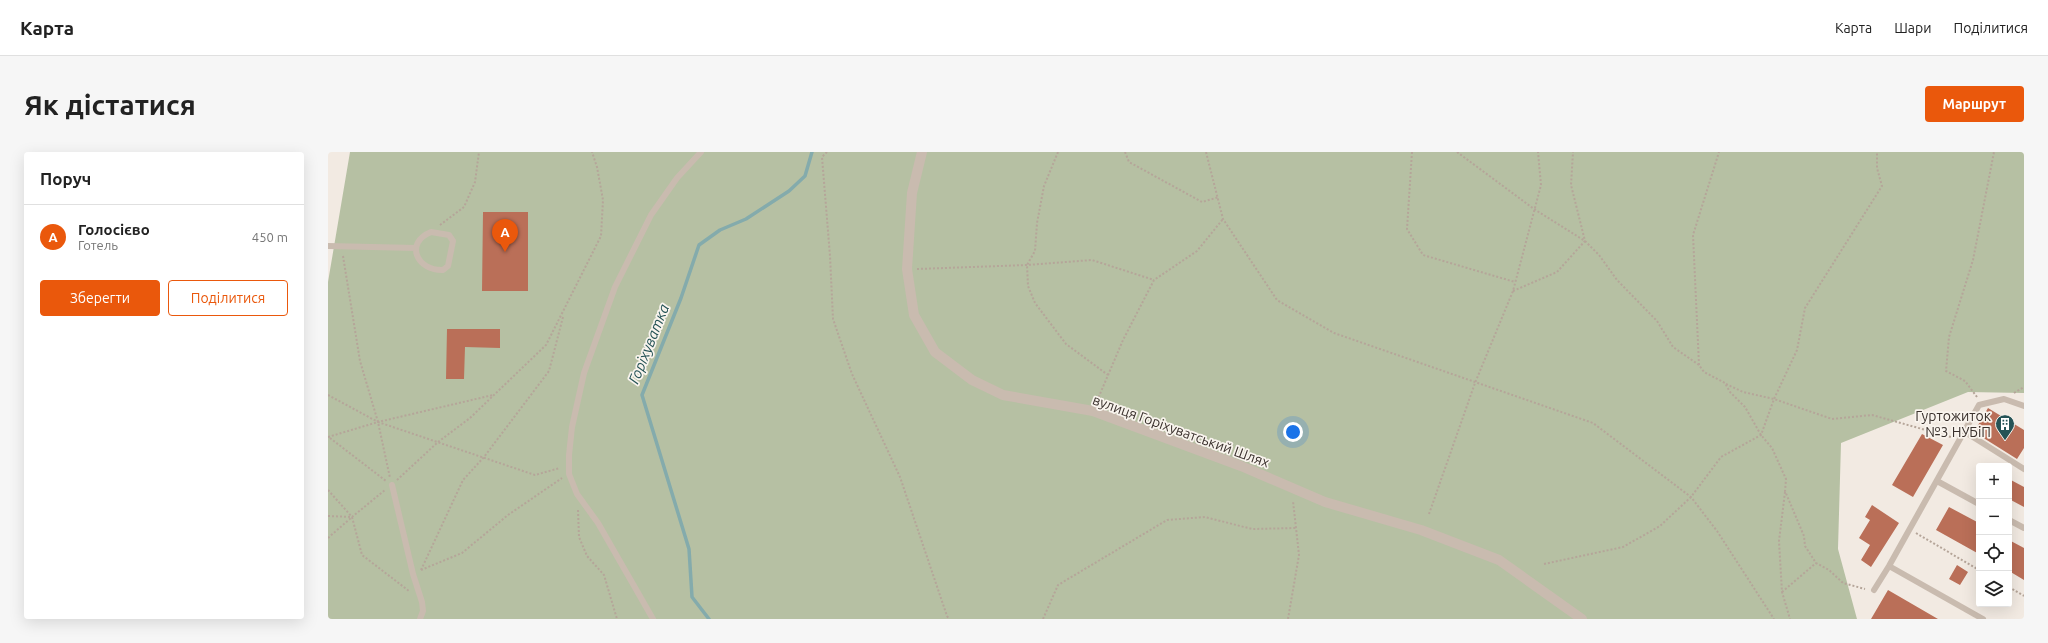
<!DOCTYPE html>
<html lang="uk">
<meta charset="utf-8">
<style>
:root{--surface:#fff;--page:#f6f6f6;--text:#222;--muted:#767676;--line:#e0e0e0;--accent:#ea580c}
body{margin:0;font-family:Ubuntu,sans-serif;background:var(--page);color:var(--text)}
.controls{position:absolute;right:12px;bottom:12px;display:grid;overflow:hidden;border-radius:4px;box-shadow:0 4px 16px #0002}
.controls button{width:36px;height:36px;display:grid;place-items:center;padding:0;border:0;border-bottom:1px solid var(--line);background:var(--surface);color:var(--text);font:20px sans-serif}
.you{position:absolute;left:965px;top:280px;width:14px;height:14px;margin:-10px;border:3px solid #fff;border-radius:50%;background:#1a73e8;box-shadow:0 0 0 6px #1a73e833}
.badge{display:grid;place-items:center;width:26px;height:26px;border-radius:50%;background:var(--accent);color:#fff;font-size:13px;font-weight:700}
.pin{position:absolute;translate:-50% -33px;filter:drop-shadow(0 1px 2px #0008)}
.pin::after{content:'';position:absolute;top:21px;width:14px;height:12px;background:inherit;clip-path:polygon(0 0,100% 0,50% 100%)}
.list{margin:0;padding:0;list-style:none}
h2{display:flex;justify-content:space-between;align-items:center;height:52px;margin:0;padding:0 16px;font-size:17px}
h2 small{font-size:13px;font-weight:400;color:var(--muted)}
.list li{display:grid;grid-template-columns:26px 1fr auto;gap:12px;align-items:center;box-sizing:border-box;height:64px;padding:0 16px;border-top:1px solid var(--line)}
.list b{display:block;font-size:15px;white-space:nowrap}
.list p{margin:0;font-size:13px;white-space:nowrap;color:var(--muted)}
.list em{font-size:13px;font-style:normal;color:var(--muted)}
.actions{display:flex;gap:8px;padding:12px 16px}
.actions a{flex:1;padding:9px 0;border:1px solid var(--accent);border-radius:4px;text-align:center;font-size:14px;color:var(--accent)}
.actions .main{background:var(--accent);color:#fff}
.icon{flex:none;width:22px;height:22px;fill:none;stroke:currentColor;stroke-width:2;stroke-linecap:round;stroke-linejoin:round}
.map{position:relative;flex:none;width:1696px;height:467px;overflow:hidden;border-radius:4px}
header{display:flex;align-items:center;gap:24px;box-sizing:border-box;height:56px;padding:0 20px;background:var(--surface);border-bottom:1px solid var(--line)}
header strong{font-size:19px}
nav{display:flex;gap:22px;margin-inline-start:auto;font-size:14px}
.intro{display:flex;align-items:center;justify-content:space-between;box-sizing:border-box;height:96px;padding:0 24px}
h1{margin:0;font-size:28px}
.button{padding:10px 18px;border-radius:4px;background:var(--accent);color:#fff;font-size:14px;font-weight:700}
main{display:flex;gap:24px;padding:0 24px}
aside{flex:1;background:var(--surface);border-radius:4px;box-shadow:0 4px 16px #0002}
.map>svg:first-child{display:block}
.green{fill:#b6c0a3}
.lines{fill:none;stroke-linecap:round;stroke-linejoin:round}
.stream{stroke:#84abac;stroke-width:3.5}
.building{fill:#ba6f58}
.path{stroke:#b5a599;stroke-width:2;stroke-dasharray:2 2;stroke-linecap:butt}
.service{stroke:#c9bbaf;stroke-width:6}
.minor{stroke:#c9bbaf;stroke-width:10}
.labels{text-anchor:middle;stroke-width:3.5;stroke-linejoin:round;paint-order:stroke}
.poi-label{font-size:14px;fill:#39302c;stroke:#f9f4ee;text-anchor:end}
.street-label{font-size:14px;fill:#39302c;stroke:#f9f4ee}
.water-label{font-size:15px;font-style:italic;fill:#255356;stroke:#f9f4ee}
</style>
<header>
<strong>Карта</strong>
<nav><a>Карта</a><a>Шари</a><a>Поділитися</a></nav>
</header>
<div class="intro"><h1>Як дістатися</h1><a class="button">Маршрут</a></div>
<main>
<aside>
<h2>Поруч<small></small></h2>
<ul class="list">
<li><span class="badge">A</span><div><b>Голосієво</b><p>Готель</p></div><em>450 m</em></li>
</ul>
<div class="actions"><a class="main">Зберегти</a><a>Поділитися</a></div>
</aside>
<div class="map">
<svg width="1696" height="467" viewBox="0 0 1696 467">
<rect width="100%" height="100%" fill="#f2eae2"/>
<path class="green" d="M22 0H1696V241L1640 240 1513 291 1510 397 1529 467H0V130Z"/>
<g class="lines">
<path class="stream" d="M381 467 364 445 361 397 314 243 353 146 371 93 392 78 418 67 461 39 477 24 484 0"/>
</g>
<path class="building" d="M155 60H200V139H154Z
M119 177H172V196L137 195 136 227H118Z
M1660 256 1696 278V296L1689 307 1646 280Z
M1594 282 1615 293 1585 345 1564 333Z
M1681 327 1696 335V355L1681 347Z
M1544 353 1571 371 1543 415 1533 408 1542 393 1531 386 1542 368 1537 365Z
M1621 355 1651 371V402L1608 378Z
M1681 388 1696 396V428L1681 419Z
M1629 413 1640 420 1632 433 1621 427Z
M1560 438 1610 467H1543Z"/>
<g class="lines">
<path class="path" d="M499 0 494 5 502 104 505 167 524 222 572 325 619 464 621 467
M730 0 716 34 709 71 707 99 699 113 700 134 707 151 738 192 780 223
M797 0 801 10 874 50 891 45
M878 0 895 67 949 148 1006 181 1265 271 1363 345 1389 379 1446 467
M1084 0 1079 77 1095 103 1187 130
M1129 0 1206 57 1257 89 1271 103 1289 128 1329 169 1345 195 1371 213 1376 220 1397 231 1402 240 1417 255 1433 283 1444 296 1458 327 1457 339 1476 384 1477 394 1488 411 1501 418 1515 431 1537 437
M112 73 136 55 147 30 151 0
M15 104 32 209 50 270 62 326
M589 117 699 113 764 108 826 128
M1185 139 1229 120 1257 89 1243 33 1245 0
M1371 213 1365 83 1391 0
M1398 232 1415 240 1446 247 1504 267 1544 263 1623 285
M1686 241 1696 235
M0 243 50 270 165 243
M1649 245 1637 229 1618 219 1621 185 1645 108 1666 0
M769 249 795 188 826 128 869 99 895 67
M0 285 50 270 207 323 232 316
M2 286 58 329
M69 328 110 290 142 266 218 193 273 84 275 48 269 15 264 0
M0 338 24 365 57 338
M1457 340 1451 389 1454 440 1462 467
M250 358 251 385 259 404 276 423 289 467
M1101 362 1147 231 1185 139 1213 33 1210 0
M0 364 23 365
M24 365 34 403 81 439
M1588 381 1651 418
M0 386 24 365
M1216 412 1295 395 1332 374 1363 345 1393 305 1433 283 1446 247 1469 198 1477 156 1554 34 1549 16V0
M93 418 135 328 156 305 221 219 235 165
M93 418 134 401 180 363 234 326
M1681 435 1696 444
M1454 440 1488 411
M715 467 730 433 839 368 877 365 924 377 968 376
M960 467 971 403 965 349"/>
<path class="service" d="M103 80 121 83 125 89 120 114 115 118C89 119 76 91 103 80Z
M0 94 88 96
M1637 280 1696 317
M1609 329 1651 352
M64 333 85 422 94 450 95 459 92 467
M1681 368 1696 376
M1561 414 1655 467
M1546 438 1561 414 1651 253 1676 247 1696 254
M325 467 270 371 249 342 241 322V303L244 275 256 221 287 135 323 63 349 26 373 0"/>
<path class="minor" d="M594 0 584 41 579 117 586 163 607 200 644 228 675 243 765 259 913 314 997 350 1093 378 1171 408 1254 467"/>
</g>
<defs>
<symbol id="building-pin" viewBox="-11 -11 22 30"><path d="M0 17L-7.5 6A9.5 9.5 0 1 1 7.5 6Z" fill="#255356" stroke="#f9f4ee"/><path d="M-4-6H4V6H1V3H-1V6H-4ZM-2.5-4.3h1.7v1.8h-1.7ZM.8-4.3h1.7v1.8H.8ZM-2.5-1h1.7V.8h-1.7ZM.8-1h1.7V.8H.8Z" fill="#fff"/></symbol>
</defs>
<g fill-rule="evenodd">
<use href="#building-pin" x="1666" y="261" width="22" height="30"/>
</g>
<g class="labels">
<g class="poi-label">
<text x="1663" y="269">Гуртожиток<tspan x="1663" dy="16">№3 НУБіП</tspan></text>
</g>
<g class="street-label">
<text transform="translate(853 279) rotate(20)" y="5">вулиця Горіхуватський Шлях</text>
</g>
<g class="water-label">
<text transform="translate(321 192) rotate(-68)" y="5">Горіхуватка</text>
</g>
</g>
</svg>
<div class="controls">
<button>+</button>
<button>−</button>
<button><svg class="icon" aria-label="locate" viewBox="0 0 24 24"><circle cx="12" cy="12" r="6"/><path d="M12 2v4M12 18v4M2 12h4M18 12h4"/></svg></button>
<button><svg class="icon" aria-label="layers" viewBox="0 0 24 24"><path d="M12 4l9 5-9 5-9-5zM3 14l9 5 9-5"/></svg></button>
</div>
<div class="you"></div>
<div class="pin badge" style="left:177px;top:100px">A</div>
</div>
</main>
